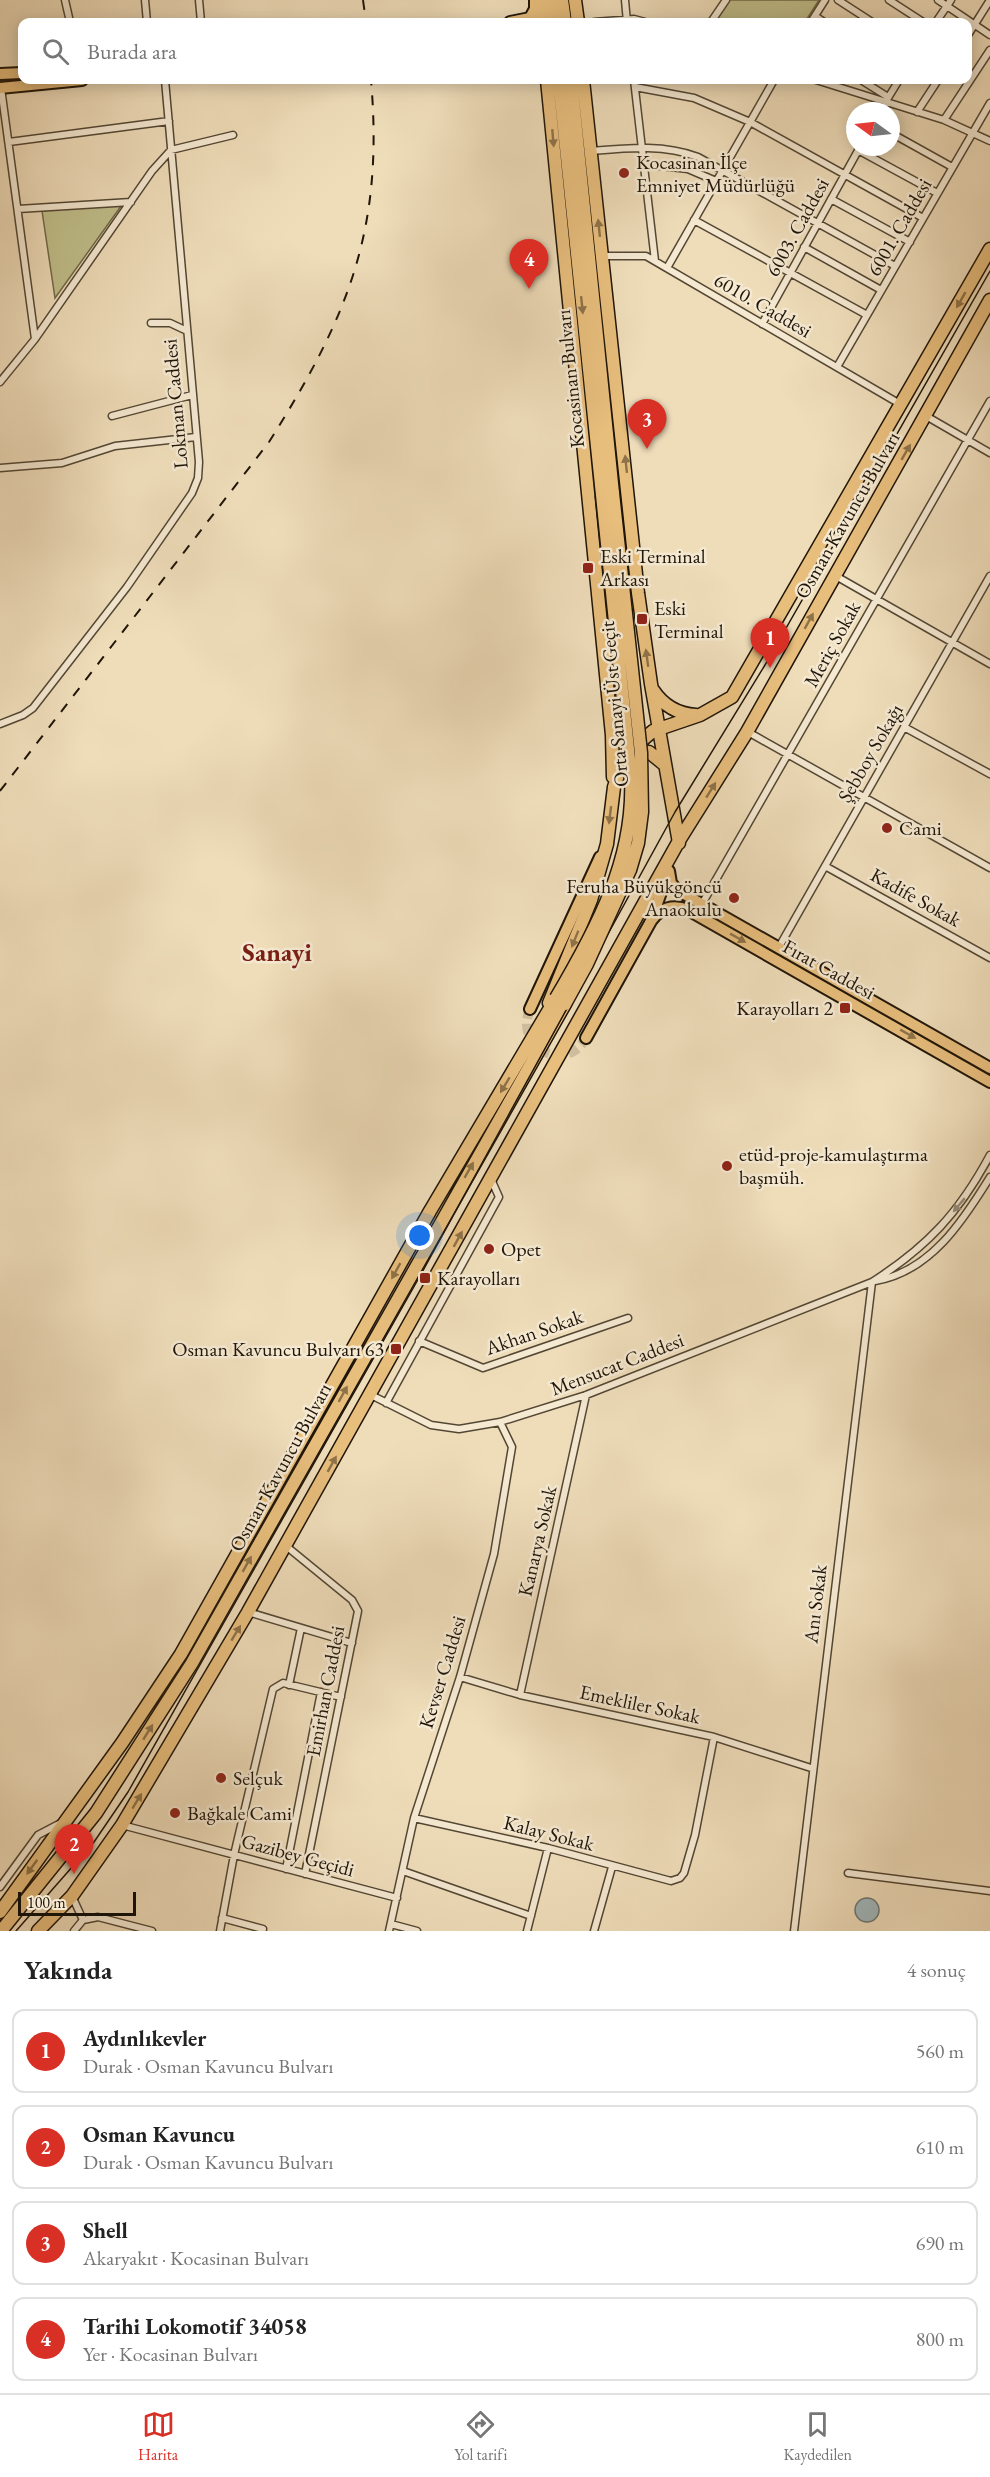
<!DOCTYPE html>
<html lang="tr">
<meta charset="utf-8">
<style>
:root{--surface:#fff;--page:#f2f2f2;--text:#222;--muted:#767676;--line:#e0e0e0;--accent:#d93025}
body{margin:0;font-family:"EB Garamond",serif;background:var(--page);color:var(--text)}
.compass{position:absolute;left:846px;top:102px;width:54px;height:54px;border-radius:50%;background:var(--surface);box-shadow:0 3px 15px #0003;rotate:285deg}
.scale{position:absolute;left:18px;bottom:15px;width:118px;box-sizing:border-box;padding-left:6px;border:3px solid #1f1508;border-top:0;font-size:16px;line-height:21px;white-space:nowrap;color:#1f1508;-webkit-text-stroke:4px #f5e9d2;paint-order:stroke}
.you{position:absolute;left:420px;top:1236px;width:21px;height:21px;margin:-15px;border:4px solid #fff;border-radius:50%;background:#1a73e8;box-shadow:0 0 0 9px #1a73e833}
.badge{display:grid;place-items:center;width:39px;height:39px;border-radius:50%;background:var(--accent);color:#fff;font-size:20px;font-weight:700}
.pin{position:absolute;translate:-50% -50px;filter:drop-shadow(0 2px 3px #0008)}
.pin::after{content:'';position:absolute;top:32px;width:21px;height:18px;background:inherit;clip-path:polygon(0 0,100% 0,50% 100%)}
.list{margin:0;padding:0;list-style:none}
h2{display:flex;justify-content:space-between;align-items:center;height:78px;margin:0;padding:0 24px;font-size:26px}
h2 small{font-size:20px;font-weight:400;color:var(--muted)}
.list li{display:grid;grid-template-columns:39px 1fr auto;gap:18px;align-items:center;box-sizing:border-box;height:84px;margin:0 12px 12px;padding:0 12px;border:2px solid var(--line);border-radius:12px}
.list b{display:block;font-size:22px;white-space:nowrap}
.list p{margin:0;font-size:20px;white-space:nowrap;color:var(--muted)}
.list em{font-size:20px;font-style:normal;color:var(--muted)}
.icon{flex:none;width:33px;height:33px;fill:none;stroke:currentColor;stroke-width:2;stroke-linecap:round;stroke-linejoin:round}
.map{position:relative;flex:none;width:990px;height:1931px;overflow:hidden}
.search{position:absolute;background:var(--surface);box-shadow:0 3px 15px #0003;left:18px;right:18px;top:18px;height:66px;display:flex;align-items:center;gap:15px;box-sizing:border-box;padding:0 21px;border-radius:12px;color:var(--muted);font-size:22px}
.sheet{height:462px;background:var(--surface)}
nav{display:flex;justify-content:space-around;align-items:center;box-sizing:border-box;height:84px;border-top:2px solid var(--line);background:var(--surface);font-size:16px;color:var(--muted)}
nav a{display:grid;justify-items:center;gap:3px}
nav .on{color:var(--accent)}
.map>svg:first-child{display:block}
.green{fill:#c0bf8b;stroke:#706a4a;stroke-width:1.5}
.water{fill:#a0b8bc;stroke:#6c7774;stroke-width:1.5}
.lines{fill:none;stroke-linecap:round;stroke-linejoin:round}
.primary-tunnel{stroke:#d0bf9f;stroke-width:10;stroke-dasharray:10 5;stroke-linecap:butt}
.street-casing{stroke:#534734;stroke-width:9}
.primary-casing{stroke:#1f1508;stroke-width:14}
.highway-casing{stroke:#1f1508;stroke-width:15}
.street{stroke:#f5e9d2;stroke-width:6}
.primary{stroke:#e8be7d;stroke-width:10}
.highway{stroke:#e8be7d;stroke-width:12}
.tram{stroke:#1f1508;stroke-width:1.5}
.rail{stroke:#1f1508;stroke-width:2;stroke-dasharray:10 10;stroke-linecap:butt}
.highway-bridge-casing{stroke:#1f1508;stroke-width:15;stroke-linecap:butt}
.highway-bridge{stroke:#e8be7d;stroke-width:12}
.oneway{fill:#8e7248}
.oneway2{fill:#958a77}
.poi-dot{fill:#8f2418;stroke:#f5e9d2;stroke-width:2}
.labels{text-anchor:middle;stroke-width:5;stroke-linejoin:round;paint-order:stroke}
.poi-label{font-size:20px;fill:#1f1508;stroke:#f5e9d2;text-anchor:start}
.street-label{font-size:20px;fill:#1f1508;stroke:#f5e9d2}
.district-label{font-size:26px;font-weight:bold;fill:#7a1f14;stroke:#f5e9d2}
</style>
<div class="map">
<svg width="990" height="1931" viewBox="0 0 990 1931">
<rect width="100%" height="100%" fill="#efddba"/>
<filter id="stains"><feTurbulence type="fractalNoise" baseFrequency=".00333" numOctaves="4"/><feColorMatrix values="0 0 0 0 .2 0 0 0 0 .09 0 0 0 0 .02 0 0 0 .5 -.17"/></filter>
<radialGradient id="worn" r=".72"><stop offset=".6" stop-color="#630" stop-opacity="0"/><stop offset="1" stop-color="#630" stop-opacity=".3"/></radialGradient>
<path class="green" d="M725 0H819L805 22H718L716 15Z
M124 202 55 298 42 211Z"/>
<path class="water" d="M855 1910a12 12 0 1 1 24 0a12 12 0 1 1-24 0Z"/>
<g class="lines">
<path class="primary-tunnel" d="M530 1009C514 1048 565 1074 586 1038"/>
<defs>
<path id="street" d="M65 0 70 22
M145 0 147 22
M199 0 201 22
M625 0 627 22
M838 0 872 22
M889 0 923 22
M938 0 990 35
M815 16 824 22
M594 22 634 19 645 22
M711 22 726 0
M811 22 825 0
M936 22 951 0
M968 35 990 0
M634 80 655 261
M816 80 944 120 990 141
M861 80 888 97
M635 87 694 98 750 122 923 218
M1 88 35 339
M880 111 899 80
M917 112 938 80
M944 120 990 50
M891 133 952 167
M9 142 169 121
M858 150 937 193
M591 151C627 148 663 144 698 157L895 266
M643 164 688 169 716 181
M831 199 910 242
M18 209 131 202
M694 220 867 315
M804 247 881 290
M602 256H646L900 404
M667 268 774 80
M151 323H170L185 330
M762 324 860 147
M837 367 990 103
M0 382 35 339 152 171 171 150 233 135
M112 416 192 395
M926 416 990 453
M0 468 62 463 115 446 196 437
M834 575 990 664
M0 724 23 715 33 708 127 587 192 493 198 478 199 462 165 80
M904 727 990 774
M748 732 990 868
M825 866 990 958
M702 904 990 401
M779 947 990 576
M875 1281C930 1272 963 1221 990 1177
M419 1341 483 1368 628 1318
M371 1395 431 1425 459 1429 500 1422 586 1395 872 1282C927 1247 959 1213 990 1155
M386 1403 499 1197 491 1179
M286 1546 352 1600 358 1611 305 1874
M248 1612 352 1643
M460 1677 520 1695 714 1737 811 1768
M289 1685 301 1628
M520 1695 586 1395
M414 1818 548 1848 671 1881 680 1878 684 1873 695 1835 714 1737
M122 1825 397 1898
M286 1869 321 1692
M403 1871 531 1916
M848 1873 990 1891
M0 1887 38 1835 59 1824
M72 1896 83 1920 74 1931
M222 1918 263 1929
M83 1920 98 1917 152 1931
M391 1924 417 1931
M220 1931 234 1855 273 1689 283 1683 341 1697
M389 1931 414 1818 460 1677 494 1554 512 1447 500 1422
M527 1931 548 1848
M594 1931 612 1867
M794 1931 872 1282"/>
<path id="primary" d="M510 22 530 18 535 9V0
M0 74 22 73
M0 88 82 80
M669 871 671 883 677 890 990 1068
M651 921C660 908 673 904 688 910L990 1082
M530 1009 600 857
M586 1038 651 921 668 872"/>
<path id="highway" d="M539 0 542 22
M551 0 553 22
M562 0 565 22
M575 0 578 22
M547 80 612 735 613 777
M559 80 602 495
M571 80 613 493
M583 80 638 593 651 684 679 843
M653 690C663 705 677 714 696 715
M631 752H649L665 765
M549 1003 591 900 607 844 614 787 622 763 634 747 653 731 700 715 732 697 990 249
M0 1912 122 1743 181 1654 430 1211 556 998
M1 1931 96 1813 192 1663 565 1004
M38 1931 72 1896 122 1825 248 1612 680 839 747 732 990 300"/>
</defs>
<use href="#street" class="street-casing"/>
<use href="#primary" class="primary-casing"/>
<use href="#highway" class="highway-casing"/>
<use href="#street" class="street"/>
<use href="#primary" class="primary"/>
<use href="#highway" class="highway"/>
<path class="tram" d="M16 1931 94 1842 128 1792 420 1276 675 812 765 665 990 271"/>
<path class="rail" d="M363 0 366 22
M0 791 269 442C348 317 384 230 371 80"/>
<defs>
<path id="highway-bridge" d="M556 998C596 930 635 859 631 778L602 495
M565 1004 587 964 630 870 638 843 642 812 641 753 613 493"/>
</defs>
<use href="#highway-bridge" class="highway-bridge-casing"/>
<use href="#highway-bridge" class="highway-bridge"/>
</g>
<defs><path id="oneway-solid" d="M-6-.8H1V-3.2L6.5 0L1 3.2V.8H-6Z" transform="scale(1.5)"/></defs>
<g class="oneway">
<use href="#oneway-solid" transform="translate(553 138) rotate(85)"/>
<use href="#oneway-solid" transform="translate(599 228) rotate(-96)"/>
<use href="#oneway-solid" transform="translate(961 300) rotate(120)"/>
<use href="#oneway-solid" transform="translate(582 305) rotate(84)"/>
<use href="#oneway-solid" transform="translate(906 452) rotate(-60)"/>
<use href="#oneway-solid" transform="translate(626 464) rotate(-96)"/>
<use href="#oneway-solid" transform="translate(809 621) rotate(-61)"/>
<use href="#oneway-solid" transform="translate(647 658) rotate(-98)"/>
<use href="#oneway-solid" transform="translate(711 790) rotate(-58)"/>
<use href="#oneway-solid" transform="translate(610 815) rotate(97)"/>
<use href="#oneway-solid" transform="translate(738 938) rotate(29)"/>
<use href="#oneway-solid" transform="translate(575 939) rotate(112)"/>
<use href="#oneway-solid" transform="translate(908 1034) rotate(29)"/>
<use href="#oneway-solid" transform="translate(505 1085) rotate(121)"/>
<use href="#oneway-solid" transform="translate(469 1170) rotate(-60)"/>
<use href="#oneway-solid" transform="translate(458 1239) rotate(-61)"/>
<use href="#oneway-solid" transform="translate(396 1271) rotate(119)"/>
<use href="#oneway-solid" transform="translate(343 1394) rotate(-61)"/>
<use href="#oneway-solid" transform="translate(332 1464) rotate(-61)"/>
<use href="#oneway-solid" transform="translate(247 1564) rotate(-61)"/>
<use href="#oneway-solid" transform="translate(236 1633) rotate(-59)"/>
<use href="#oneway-solid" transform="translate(148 1732) rotate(-58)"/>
<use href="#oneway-solid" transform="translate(137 1801) rotate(-59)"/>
<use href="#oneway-solid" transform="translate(32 1867) rotate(126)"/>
</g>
<use class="oneway2" href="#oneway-solid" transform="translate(959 1205) rotate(130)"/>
<g class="poi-dot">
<circle cx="624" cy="173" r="6"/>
<rect x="582" y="562" width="12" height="12" rx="3"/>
<rect x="636" y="613" width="12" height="12" rx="3"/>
<circle cx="887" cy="828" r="6"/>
<circle cx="734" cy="898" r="6"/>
<rect x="839" y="1002" width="12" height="12" rx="3"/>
<circle cx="727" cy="1166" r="6"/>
<circle cx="489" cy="1249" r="6"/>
<rect x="419" y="1272" width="12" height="12" rx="3"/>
<rect x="390" y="1343" width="12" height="12" rx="3"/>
<circle cx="221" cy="1778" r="6"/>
<circle cx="175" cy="1813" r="6"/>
</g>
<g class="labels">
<g class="poi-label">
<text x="636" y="169">Kocasinan İlçe<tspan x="636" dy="23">Emniyet Müdürlüğü</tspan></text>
<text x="600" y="563">Eski Terminal<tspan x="600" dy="23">Arkası</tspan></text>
<text x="654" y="615">Eski<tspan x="654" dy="23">Terminal</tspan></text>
<text x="899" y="835">Cami</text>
<text x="722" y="893" text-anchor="end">Feruha Büyükgöncü<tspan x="722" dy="23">Anaokulu</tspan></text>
<text x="833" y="1015" text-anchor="end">Karayolları 2</text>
<text x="739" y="1161">etüd-proje-kamulaştırma<tspan x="739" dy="23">başmüh.</tspan></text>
<text x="501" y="1256">Opet</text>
<text x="437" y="1285">Karayolları</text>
<text x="384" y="1356" text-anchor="end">Osman Kavuncu Bulvarı 63</text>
<text x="233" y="1785">Selçuk</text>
<text x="187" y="1820">Bağkale Cami</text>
</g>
<g class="street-label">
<text transform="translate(797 227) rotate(-61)" y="7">6003. Caddesi</text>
<text transform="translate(899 227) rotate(-60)" y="7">6001. Caddesi</text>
<text transform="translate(763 305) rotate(30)" y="7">6010. Caddesi</text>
<text transform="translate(570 379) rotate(-96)" y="7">Kocasinan Bulvarı</text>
<text transform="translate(175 404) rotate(-95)" y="7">Lokman Caddesi</text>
<text transform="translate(847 515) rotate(-60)" y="7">Osman Kavuncu Bulvarı</text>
<text transform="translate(832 644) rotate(-61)" y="7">Meriç Sokak</text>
<text transform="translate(614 704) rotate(-95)" y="7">Orta Sanayi Üst Geçit</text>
<text transform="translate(870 753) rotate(-60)" y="7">Şebboy Sokağı</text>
<text transform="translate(916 897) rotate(29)" y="7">Kadife Sokak</text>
<text transform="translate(829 969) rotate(29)" y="7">Fırat Caddesi</text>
<text transform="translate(534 1332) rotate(-19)" y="7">Akhan Sokak</text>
<text transform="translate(617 1364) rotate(-21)" y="7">Mensucat Caddesi</text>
<text transform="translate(280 1467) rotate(-61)" y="7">Osman Kavuncu Bulvarı</text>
<text transform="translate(537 1541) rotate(-77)" y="7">Kanarya Sokak</text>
<text transform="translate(815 1604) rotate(-83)" y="7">Anı Sokak</text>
<text transform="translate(442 1672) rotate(-73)" y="7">Kevser Caddesi</text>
<text transform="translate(325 1691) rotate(-79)" y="7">Emirhan Caddesi</text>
<text transform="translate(640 1704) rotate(12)" y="7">Emekliler Sokak</text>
<text transform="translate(549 1833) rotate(14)" y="7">Kalay Sokak</text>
<text transform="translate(298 1855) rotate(15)" y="7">Gazibey Geçidi</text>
</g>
<g class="district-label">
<text x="277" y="961">Sanayi</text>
</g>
</g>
<rect width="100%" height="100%" filter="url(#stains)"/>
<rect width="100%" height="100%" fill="url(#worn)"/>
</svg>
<svg class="compass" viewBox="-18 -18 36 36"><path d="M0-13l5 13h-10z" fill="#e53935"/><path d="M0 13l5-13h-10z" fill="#767676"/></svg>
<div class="scale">100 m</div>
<div class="you"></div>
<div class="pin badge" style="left:770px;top:668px">1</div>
<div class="pin badge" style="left:74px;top:1874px">2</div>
<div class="pin badge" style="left:647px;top:449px">3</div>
<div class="pin badge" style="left:529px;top:289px">4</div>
<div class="search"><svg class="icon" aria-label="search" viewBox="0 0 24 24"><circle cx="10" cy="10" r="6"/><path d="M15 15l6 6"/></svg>Burada ara</div>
</div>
<section class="sheet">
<h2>Yakında<small>4 sonuç</small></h2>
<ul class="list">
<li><span class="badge">1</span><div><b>Aydınlıkevler</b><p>Durak · Osman Kavuncu Bulvarı</p></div><em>560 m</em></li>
<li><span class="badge">2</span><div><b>Osman Kavuncu</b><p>Durak · Osman Kavuncu Bulvarı</p></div><em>610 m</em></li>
<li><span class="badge">3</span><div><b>Shell</b><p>Akaryakıt · Kocasinan Bulvarı</p></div><em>690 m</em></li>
<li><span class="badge">4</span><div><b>Tarihi Lokomotif 34058</b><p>Yer · Kocasinan Bulvarı</p></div><em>800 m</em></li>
</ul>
</section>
<nav>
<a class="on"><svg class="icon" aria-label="map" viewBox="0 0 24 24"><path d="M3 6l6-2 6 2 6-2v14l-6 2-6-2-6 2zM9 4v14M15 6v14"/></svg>Harita</a>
<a><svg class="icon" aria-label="directions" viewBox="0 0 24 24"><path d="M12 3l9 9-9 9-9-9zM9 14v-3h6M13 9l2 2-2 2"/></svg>Yol tarifi</a>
<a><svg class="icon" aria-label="saved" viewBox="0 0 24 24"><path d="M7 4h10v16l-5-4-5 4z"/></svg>Kaydedilen</a>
</nav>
